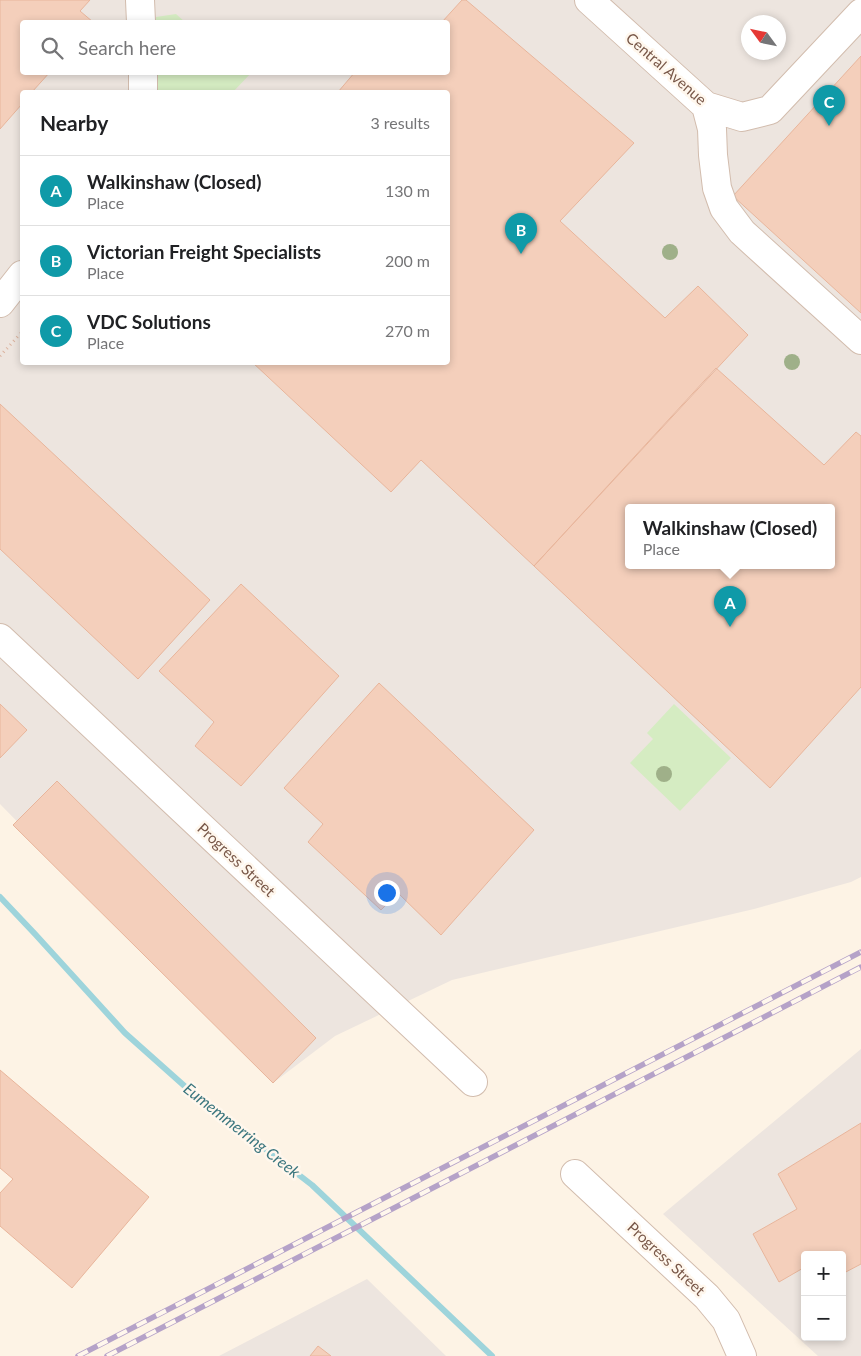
<!DOCTYPE html>
<meta charset="utf-8">
<style>
:root{--surface:#fff;--page:#f2f2f2;--text:#202124;--muted:#757577;--line:#e0e0e0;--accent:#0f766e}
body{margin:0;font-family:Lato,sans-serif;background:var(--page);color:var(--text)}
.controls{position:absolute;right:15px;bottom:15px;display:grid;overflow:hidden;border-radius:5px;box-shadow:0 2px 8px #0003}
.controls button{width:45px;height:45px;display:grid;place-items:center;padding:0;border:0;border-bottom:1px solid var(--line);background:var(--surface);color:var(--text);font:25px sans-serif}
.compass{position:absolute;left:741px;top:15px;width:45px;height:45px;border-radius:50%;background:var(--surface);box-shadow:0 2px 8px #0003;rotate:303deg}
.you{position:absolute;left:386px;top:892px;width:18px;height:18px;margin:-12px;border:4px solid #fff;border-radius:50%;background:#1a73e8;box-shadow:0 0 0 8px #1a73e833}
.badge{display:grid;place-items:center;width:32px;height:32px;border-radius:50%;background:var(--accent);color:#fff;font-size:16px;font-weight:700}
.pin{position:absolute;translate:-50% -41px;filter:drop-shadow(0 1px 2px #0008)}
.pin::after{content:'';position:absolute;top:26px;width:18px;height:15px;background:inherit;clip-path:polygon(0 0,100% 0,50% 100%)}
.popup{position:absolute;left:625px;top:504px;width:210px;height:65px;box-sizing:border-box;display:grid;place-content:center;border-radius:5px;background:var(--surface);filter:drop-shadow(0 1px 4px #0005);font-size:16px;white-space:nowrap;color:var(--muted)}
.popup b{font-size:19px;color:var(--text)}
.popup::after{content:'';position:absolute;left:50%;top:100%;margin-left:-10px;border:10px solid transparent;border-top-color:var(--surface)}
.list{margin:0;padding:0;list-style:none}
h2{display:flex;justify-content:space-between;align-items:center;height:65px;margin:0;padding:0 20px;font-size:21px}
h2 small{font-size:16px;font-weight:400;color:var(--muted)}
.list li{display:grid;grid-template-columns:32px 1fr auto;gap:15px;align-items:center;box-sizing:border-box;height:70px;padding:0 20px;border-top:1px solid var(--line)}
.list b{display:block;font-size:19px;white-space:nowrap}
.list p{margin:0;font-size:16px;white-space:nowrap;color:var(--muted)}
.list em{font-size:16px;font-style:normal;color:var(--muted)}
.icon{flex:none;width:28px;height:28px;fill:none;stroke:currentColor;stroke-width:2;stroke-linecap:round;stroke-linejoin:round}
.map{position:relative;flex:none;width:861px;height:1356px;overflow:hidden}
.search{position:absolute;background:var(--surface);box-shadow:0 2px 8px #0003;left:20px;top:20px;width:430px;height:55px;display:flex;align-items:center;gap:12px;box-sizing:border-box;padding:0 18px;border-radius:5px;color:var(--muted);font-size:19px}
.panel{position:absolute;background:var(--surface);box-shadow:0 2px 8px #0003;left:20px;top:90px;width:430px;height:275px;border-radius:5px}
.map>svg:first-child{display:block}
.industrial{fill:#ede5df;fill-rule:evenodd}
.green{fill:#d5ecc2}
.lines{fill:none;stroke-linecap:round;stroke-linejoin:round}
.stream{stroke:#9ed4db;stroke-width:6}
.building{fill:#f4cfbb;stroke:#e8b59b;fill-rule:evenodd}
.minor-casing{stroke:#d2bcad;stroke-width:30}
.path{stroke:#dab29e;stroke-width:3;stroke-dasharray:1 4;stroke-linecap:butt}
.minor{stroke:#fff;stroke-width:28}
.rail-casing{stroke:#b5a2c8;stroke-width:5.5}
.rail{stroke:#fff7ed;stroke-width:4;stroke-dasharray:11;stroke-linecap:butt}
.tree{fill:#9fb089}
.labels{text-anchor:middle;stroke-width:5;stroke-linejoin:round;paint-order:stroke}
.street-label{font-size:15px;fill:#785748;stroke:#fff7ed}
.water-label{font-size:16px;font-style:italic;fill:#3b767e;stroke:#fff7ed}
</style>
<div class="map">
<svg width="861" height="1356" viewBox="0 0 861 1356">
<rect width="100%" height="100%" fill="#fdf3e5"/>
<path class="industrial" d="M0 0H861V877L851 882 754 909 452 980 335 1036 273 1083 0 804ZM22 22H448V72H22ZM748 22H778V52H748ZM22 92H448V362H22ZM629 508H831V566H629Z
M861 1049V1356H818L663 1214ZM805 1255H842V1337H805Z
M367 1279 446 1356H219Z"/>
<path class="green" d="M176 14 185 22H156V17Z
M157 73V72L251 73 233 92H158Z
M674 704 731 758 680 811 630 763 653 739 647 733Z"/>
<g class="lines">
<path class="stream" d="M0 897 35 934 125 1033 189 1090 312 1185 492 1356"/>
</g>
<path class="building" d="M0 0H90L80 11 93 22H22V72H50L32 92H22V104L0 129Z
M462 0H466L634 143 560 221 665 318 698 286 748 335 534 566 421 460 391 492 252 362H448V92H338L355 72H390L393 75 396 72H448V22H442Z
M861 56V313L733 196Z
M716 368 824 465 856 432 861 436V687L770 788 534 566ZM629 508H831V566H629Z
M0 404 210 600 138 679 0 549Z
M241 584 339 676 241 786 195 746 214 722 159 671Z
M379 683 534 830 441 935 398 893 381 910 308 842 323 824 284 788Z
M0 704 27 730 0 758Z
M57 781 316 1038 273 1083 13 825Z
M0 1070 149 1197 72 1288 0 1226V1193L13 1179 0 1168Z
M861 1123V1264L842 1274V1255H805V1267L779 1282 753 1234 797 1209 778 1174Z
M318 1346 331 1356H310Z"/>
<g class="lines">
<defs>
<path id="minor" d="M140 0 141 22
M589 0 706 106 742 117 770 110 861 13
M143 72V92
M706 106 712 129 713 155 717 188 724 208 742 232 861 340
M0 303 22 275
M0 638 473 1082
M575 1174 707 1297 726 1320 742 1356"/>
</defs>
<use href="#minor" class="minor-casing"/>
<path class="path" d="M0 356 22 332"/>
<use href="#minor" class="minor"/>
<defs>
<path id="rail" d="M78 1356 861 952
M107 1356 861 967"/>
</defs>
<use href="#rail" class="rail-casing"/>
<use href="#rail" class="rail"/>
</g>
<g class="tree">
<circle cx="670" cy="252" r="8"/>
<circle cx="792" cy="362" r="8"/>
<circle cx="664" cy="774" r="8"/>
</g>
<g class="labels">
<g class="street-label">
<text transform="translate(666 69) rotate(41)" y="5">Central Avenue</text>
<text transform="translate(236 860) rotate(43)" y="5">Progress Street</text>
<text transform="translate(666 1259) rotate(43)" y="5">Progress Street</text>
</g>
<g class="water-label">
<text transform="translate(242 1130) rotate(38)" y="6">Eumemmerring Creek</text>
</g>
</g>
</svg>
<div class="controls">
<button>+</button>
<button>−</button>
</div>
<svg class="compass" viewBox="-18 -18 36 36"><path d="M0-13l5 13h-10z" fill="#e53935"/><path d="M0 13l5-13h-10z" fill="#757577"/></svg>
<div class="you"></div>
<div class="pin badge" style="left:730px;top:627px;background:#0f9aa8">A</div>
<div class="popup"><b>Walkinshaw (Closed)</b>Place</div>
<div class="pin badge" style="left:521px;top:254px;background:#0f9aa8">B</div>
<div class="pin badge" style="left:829px;top:126px;background:#0f9aa8">C</div>
<div class="search"><svg class="icon" aria-label="search" viewBox="0 0 24 24"><circle cx="10" cy="10" r="6"/><path d="M15 15l6 6"/></svg>Search here</div>
<section class="panel">
<h2>Nearby<small>3 results</small></h2>
<ul class="list">
<li><span class="badge" style="background:#0f9aa8">A</span><div><b>Walkinshaw (Closed)</b><p>Place</p></div><em>130 m</em></li>
<li><span class="badge" style="background:#0f9aa8">B</span><div><b>Victorian Freight Specialists</b><p>Place</p></div><em>200 m</em></li>
<li><span class="badge" style="background:#0f9aa8">C</span><div><b>VDC Solutions</b><p>Place</p></div><em>270 m</em></li>
</ul>
</section>
</div>
